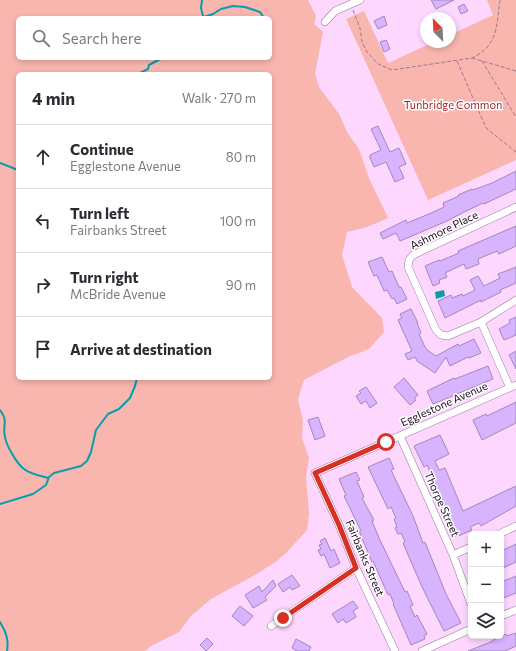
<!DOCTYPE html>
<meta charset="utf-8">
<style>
:root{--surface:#fff;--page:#f2f2f3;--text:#2b2b33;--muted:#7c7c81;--line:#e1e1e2}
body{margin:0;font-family:Commissioner,sans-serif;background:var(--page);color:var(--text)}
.controls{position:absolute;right:12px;bottom:12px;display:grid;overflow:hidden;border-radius:6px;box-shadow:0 2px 6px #0003}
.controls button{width:36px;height:36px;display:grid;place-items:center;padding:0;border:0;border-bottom:1px solid var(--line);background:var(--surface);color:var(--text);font:20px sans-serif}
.compass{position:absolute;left:420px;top:12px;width:36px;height:36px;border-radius:50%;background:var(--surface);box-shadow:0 2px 6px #0003;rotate:336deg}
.stop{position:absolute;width:12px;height:12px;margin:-9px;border:3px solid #d93025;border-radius:50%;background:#fff}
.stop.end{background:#d93025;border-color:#fff;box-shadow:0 1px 4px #0008}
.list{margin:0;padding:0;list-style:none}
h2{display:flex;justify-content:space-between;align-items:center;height:52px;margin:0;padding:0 16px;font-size:17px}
h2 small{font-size:13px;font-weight:400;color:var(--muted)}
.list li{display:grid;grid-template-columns:26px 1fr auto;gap:12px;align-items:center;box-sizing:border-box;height:64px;padding:0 16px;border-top:1px solid var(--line)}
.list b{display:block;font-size:15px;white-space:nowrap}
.list p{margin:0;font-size:13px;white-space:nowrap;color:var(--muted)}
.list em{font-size:13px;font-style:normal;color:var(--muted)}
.icon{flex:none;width:22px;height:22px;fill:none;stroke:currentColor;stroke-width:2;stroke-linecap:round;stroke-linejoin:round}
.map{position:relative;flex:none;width:516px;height:651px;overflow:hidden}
.search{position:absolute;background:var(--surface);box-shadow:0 2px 6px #0003;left:16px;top:16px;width:256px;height:44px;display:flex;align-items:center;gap:10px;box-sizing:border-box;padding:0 14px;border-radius:6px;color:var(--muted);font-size:15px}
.panel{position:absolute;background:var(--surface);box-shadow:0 2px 6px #0003;left:16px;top:72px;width:256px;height:308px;border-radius:6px}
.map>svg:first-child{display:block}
.green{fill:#f9b6ae;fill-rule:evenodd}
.water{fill:#079eac}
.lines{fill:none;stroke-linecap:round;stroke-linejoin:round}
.stream{stroke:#079eac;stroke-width:2}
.building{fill:#d8b4ff;stroke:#a187bd}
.street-casing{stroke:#9f739f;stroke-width:8}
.path{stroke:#967996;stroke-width:1;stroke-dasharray:4 2;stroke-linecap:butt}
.street{stroke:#fff;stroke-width:7}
.route{stroke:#d93025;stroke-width:5}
.labels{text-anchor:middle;stroke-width:3;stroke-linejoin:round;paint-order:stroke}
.park-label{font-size:11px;fill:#9e1c1e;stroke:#fff}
.street-label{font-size:11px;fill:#1a091a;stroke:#fff}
</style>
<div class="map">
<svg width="516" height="651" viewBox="0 0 516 651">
<rect width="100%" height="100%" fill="#fed7fe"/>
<path class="green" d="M0 0H308L316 16 314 24 323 32 315 74 319 87 339 114 347 132 359 149 369 178 388 218 367 227 347 232 342 255 352 287 382 318 384 332 369 349 348 357 304 380 298 399 303 421 302 438 309 458 306 476 309 514 307 530 287 552 277 561 253 576 211 599 191 616 179 632 151 646 145 651H0ZM18 18H270V58H18ZM18 74H270V378H18Z
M487 0H516V160L428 200 346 19 364 11 388 63 434 42H450V35L493 15Z"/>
<path class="water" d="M444 290 445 296 436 299 435 292Z"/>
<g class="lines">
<path class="stream" d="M202 0 201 8 203 16
M201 18 213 14 221 9 233 6 245 7 260 12 264 18
M138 74 148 69 149 65 162 58
M0 163 18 170
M0 410C9 422 2 424 5 437 6 445 17 464 24 469 30 474 41 476 48 478
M0 504 33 494 46 485 49 477 54 473 81 466 87 461 91 452 96 430 108 414 119 409 130 398 135 386 137 378
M0 622C6 632 9 640 7 651"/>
</g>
<path class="building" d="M431 0H454L436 9Z
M464 4 468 11 461 14 458 7Z
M384 16 387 25 378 29 374 21Z
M386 40 390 49 384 52 380 42Z
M378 126 390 152 399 148 406 164 399 167 404 178 395 182 386 162 374 167 370 158V155L381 150 371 129Z
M516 171V189L484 204 483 203 464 212 447 221 400 241 396 233 383 239 380 233 406 220 407 223 429 214 444 207 443 203 459 196 458 195 472 189 473 190 492 183Z
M516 226V246L499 254 497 251 478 259 479 264 466 269 464 264 445 273 447 277 439 280 440 283 433 286 425 266 439 260 440 261 459 253 458 251Z
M382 257 389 272 392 271 399 287H401L407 299 397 304 394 298 392 299 387 290 384 291 377 275 374 276 368 262Z
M516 267V283L500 290 501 292 481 302V300L445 318 438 301 451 295 452 298 462 294 463 296 475 290 470 280 478 276 484 286 500 278 498 274Z
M411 309 418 323H417L421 333 419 334 424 345 427 350 436 356 458 344 459 346 474 339 481 353 469 358 468 357 450 366 446 357 435 373 417 361 415 357 408 360 405 354 412 351 398 320 402 318 400 314Z
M516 317V335L504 340 499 329 510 323 509 320Z
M516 351V369L509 355Z
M488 366 493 379 433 404 427 391 454 378 455 379Z
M404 378 418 395 414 398 416 400 410 405 394 387Z
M366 387 377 403 370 408 366 401 361 404 356 396 361 393 359 391Z
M516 402V423L482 440 473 420 486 414 487 416Z
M318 417 325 436 315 440 308 420Z
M440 435 449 454 435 461 439 470 445 468 463 511 516 486V506L481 526 479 523 470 527 472 530 456 537 451 525H453L445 509 446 508 427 465 424 467 414 446Z
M389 458 394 469 391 470 413 516 423 543 425 542 427 547 446 594 461 623 444 631 422 587 403 543 405 542 401 533 398 534 395 528 397 527 394 519 396 518 391 507 388 509 368 467Z
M356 472 360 480 357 481 364 497 362 498 374 520 372 521 379 538 405 592 407 591 413 605 410 606 415 617 417 615 427 634 424 636 425 639 411 645 393 604H394L390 594 388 595 373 561 372 562 359 531H361L344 496 346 495 339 479Z
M325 538 331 551 334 549 340 563 330 568 324 554 321 556 318 550 321 549 319 545 322 544 320 541Z
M516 544V562L503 568 501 564V551Z
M292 575 300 586 292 590 290 587 283 592 278 584Z
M516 576V593L501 599V582Z
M273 580 276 586 265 597 267 600 253 608 245 595 259 586 262 592Z
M353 601 358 608 353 611 356 617 346 623 343 619 338 623 332 614Z
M240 606 253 616 244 626 232 616Z
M516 633V646L505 651H468L493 641V640L506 634 507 636Z
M207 638 213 644 206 651 200 645Z
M296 639 311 647 309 651H297L292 648Z"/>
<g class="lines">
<defs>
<path id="street" d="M325 22 335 11 360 0
M516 207 413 255 409 260 408 267 436 330 441 335 448 336 481 322 516 300
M481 322 510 388
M400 436 453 555 471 604
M499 534 516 526
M453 555 471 547
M501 616 516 610
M271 626 356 568
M395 651 356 568 339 525 315 473 516 385
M422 651 471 629"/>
</defs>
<use href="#street" class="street-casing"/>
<path class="path" d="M353 10 360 28 362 42 367 52 378 64 392 70 472 58C499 45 496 26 500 0
M472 58 516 71
M457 61 486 128 516 152
M482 61 516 117"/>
<use href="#street" class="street"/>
</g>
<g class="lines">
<path class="route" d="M283 618 356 568 339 525 315 473 386 442"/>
</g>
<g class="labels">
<g class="park-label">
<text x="453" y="109">Tunbridge Common</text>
</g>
<g class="street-label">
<text transform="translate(444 230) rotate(-26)" y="4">Ashmore Place</text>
<text transform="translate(444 404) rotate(-24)" y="4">Egglestone Avenue</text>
<text transform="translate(442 504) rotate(66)" y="4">Thorpe Street</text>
<text transform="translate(365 558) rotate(67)" y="4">Fairbanks Street</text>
</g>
</g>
</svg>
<div class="controls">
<button>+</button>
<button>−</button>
<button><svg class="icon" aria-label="layers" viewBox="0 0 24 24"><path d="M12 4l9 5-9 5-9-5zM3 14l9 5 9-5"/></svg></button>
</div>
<svg class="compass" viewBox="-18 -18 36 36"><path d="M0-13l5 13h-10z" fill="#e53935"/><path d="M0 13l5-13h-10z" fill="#7c7c81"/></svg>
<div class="stop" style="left:386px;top:442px"></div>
<div class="stop end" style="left:283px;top:618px"></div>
<div class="search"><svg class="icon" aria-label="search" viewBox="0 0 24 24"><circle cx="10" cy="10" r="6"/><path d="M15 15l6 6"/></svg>Search here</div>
<section class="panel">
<h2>4 min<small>Walk · 270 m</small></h2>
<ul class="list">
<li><svg class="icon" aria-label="ahead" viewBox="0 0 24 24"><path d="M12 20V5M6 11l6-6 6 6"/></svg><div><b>Continue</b><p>Egglestone Avenue</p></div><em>80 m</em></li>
<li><svg class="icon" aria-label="left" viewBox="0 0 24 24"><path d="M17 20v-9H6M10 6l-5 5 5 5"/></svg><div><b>Turn left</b><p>Fairbanks Street</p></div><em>100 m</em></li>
<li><svg class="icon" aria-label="right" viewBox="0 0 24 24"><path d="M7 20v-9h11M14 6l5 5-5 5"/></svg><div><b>Turn right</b><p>McBride Avenue</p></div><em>90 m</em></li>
<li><svg class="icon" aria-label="arrive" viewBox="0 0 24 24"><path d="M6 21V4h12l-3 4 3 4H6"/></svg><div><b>Arrive at destination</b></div></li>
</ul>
</section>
</div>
